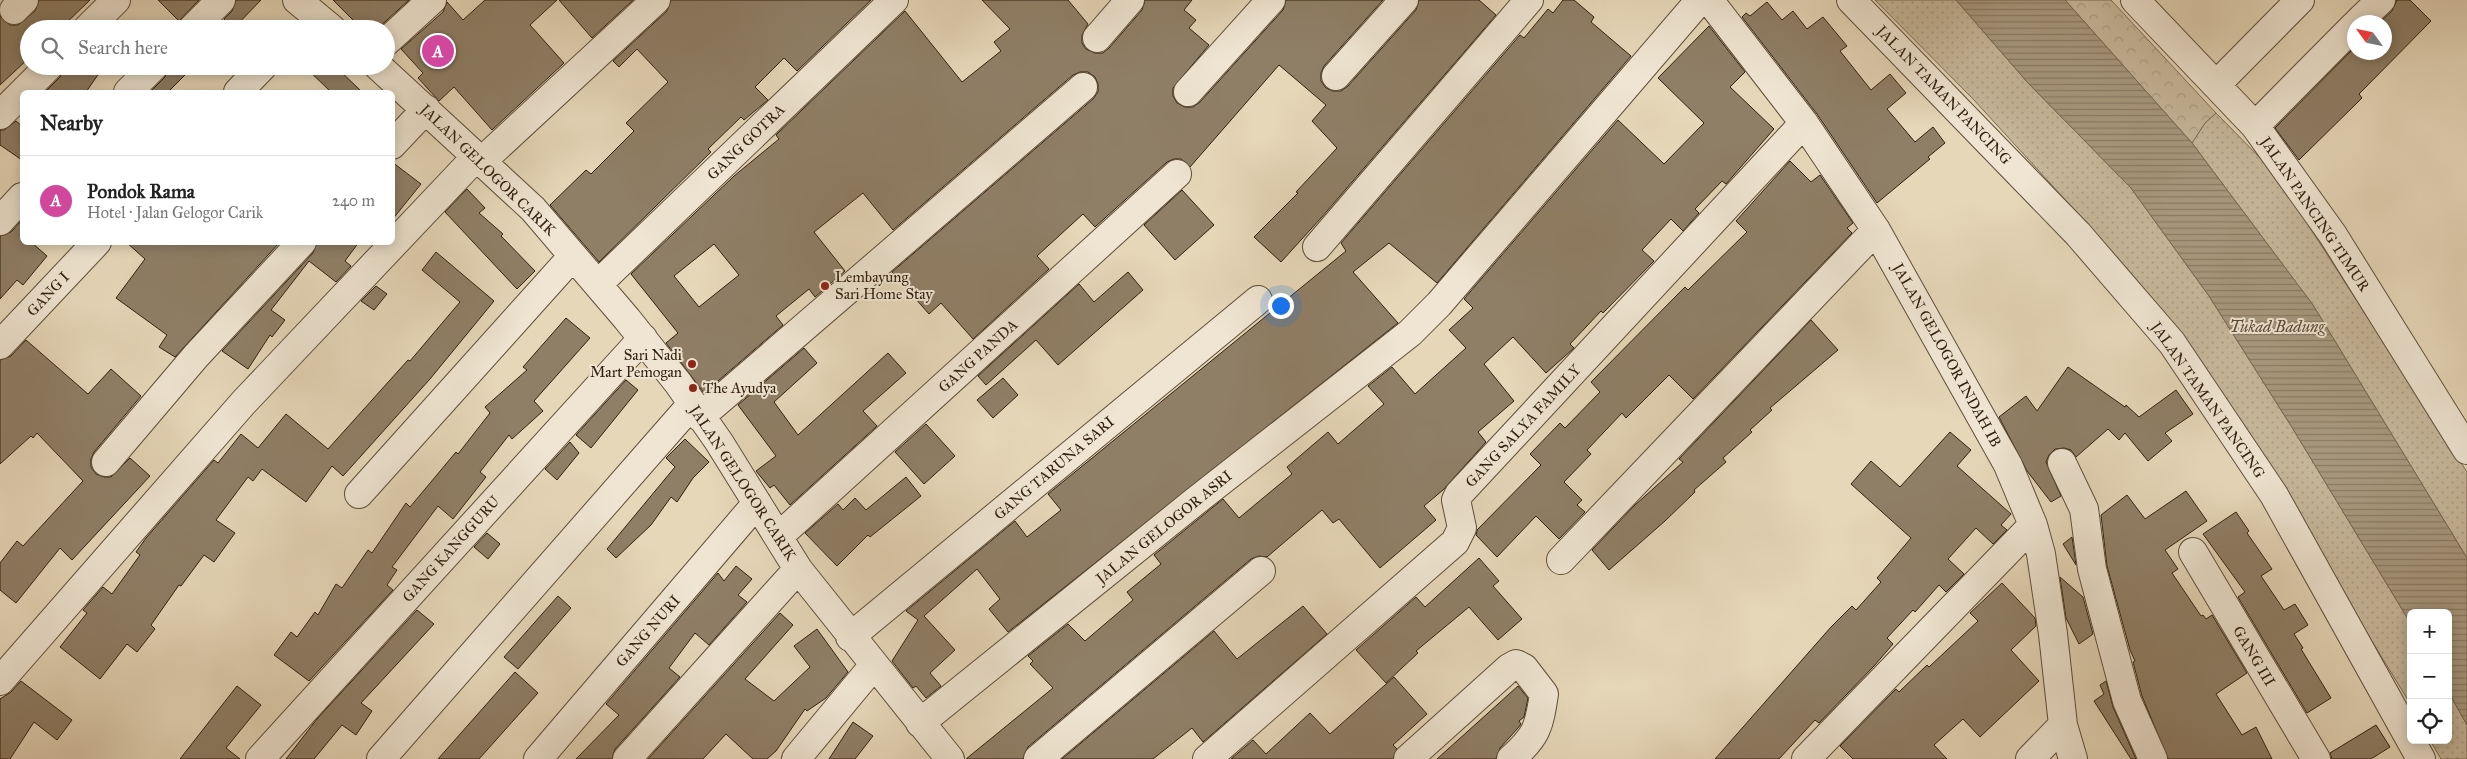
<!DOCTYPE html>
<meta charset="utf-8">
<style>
:root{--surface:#fff;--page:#f6f6f6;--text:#222;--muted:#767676;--line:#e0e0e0;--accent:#1a73e8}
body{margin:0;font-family:"IM FELL Great Primer",serif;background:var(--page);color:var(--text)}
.controls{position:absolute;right:15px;bottom:15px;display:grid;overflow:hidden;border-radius:8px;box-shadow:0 2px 12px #0003}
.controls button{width:45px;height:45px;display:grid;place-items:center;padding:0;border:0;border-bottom:1px solid var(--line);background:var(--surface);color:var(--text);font:25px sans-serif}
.compass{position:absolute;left:2347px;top:15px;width:45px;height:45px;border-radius:50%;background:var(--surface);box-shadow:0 2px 12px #0003;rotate:303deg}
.you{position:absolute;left:1280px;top:305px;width:18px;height:18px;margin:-12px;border:4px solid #fff;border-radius:50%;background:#1a73e8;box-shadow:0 0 0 8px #1a73e833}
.badge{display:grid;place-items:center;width:32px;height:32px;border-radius:50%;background:var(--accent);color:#fff;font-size:16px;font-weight:700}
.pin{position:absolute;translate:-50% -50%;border:2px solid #fff;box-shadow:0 1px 5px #0006}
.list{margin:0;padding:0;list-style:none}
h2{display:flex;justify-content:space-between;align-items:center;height:65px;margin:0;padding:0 20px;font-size:21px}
h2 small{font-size:16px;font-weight:400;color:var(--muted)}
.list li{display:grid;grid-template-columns:32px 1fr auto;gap:15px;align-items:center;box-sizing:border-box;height:90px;padding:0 20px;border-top:1px solid var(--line)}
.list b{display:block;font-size:19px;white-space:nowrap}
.list p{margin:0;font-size:16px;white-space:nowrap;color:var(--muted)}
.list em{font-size:16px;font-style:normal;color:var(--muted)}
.icon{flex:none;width:28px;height:28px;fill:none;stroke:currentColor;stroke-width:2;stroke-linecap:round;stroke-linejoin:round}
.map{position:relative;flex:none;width:2467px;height:759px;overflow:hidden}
.search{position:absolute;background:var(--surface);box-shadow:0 2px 12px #0003;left:20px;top:20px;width:375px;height:55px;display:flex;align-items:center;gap:12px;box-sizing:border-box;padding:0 18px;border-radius:28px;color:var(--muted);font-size:19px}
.panel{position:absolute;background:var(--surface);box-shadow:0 2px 12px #0003;left:20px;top:90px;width:375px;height:155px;border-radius:8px}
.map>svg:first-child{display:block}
.grass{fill:url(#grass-dots);stroke:#7c6c55}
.forest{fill:url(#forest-crowns);stroke:#7c6c55}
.water{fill:url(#water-rules);stroke:#786952}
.building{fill:#8f7f67;stroke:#31200e;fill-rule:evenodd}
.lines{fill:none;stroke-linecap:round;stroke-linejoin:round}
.minor-casing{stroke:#5e4e39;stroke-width:30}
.minor{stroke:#efe5d2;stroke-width:28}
.poi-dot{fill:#8f2418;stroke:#efe5d2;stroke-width:2}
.labels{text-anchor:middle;stroke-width:4;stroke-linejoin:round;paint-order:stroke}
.street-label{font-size:15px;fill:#31200e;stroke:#efe5d2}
.poi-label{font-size:15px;fill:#31200e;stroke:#efe5d2;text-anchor:start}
.water-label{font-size:16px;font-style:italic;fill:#5b4a36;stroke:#efe5d2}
</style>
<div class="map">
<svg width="2467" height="759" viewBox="0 0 2467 759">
<defs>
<pattern id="grass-dots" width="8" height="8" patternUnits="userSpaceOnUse" patternTransform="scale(1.25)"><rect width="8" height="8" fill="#c7b89c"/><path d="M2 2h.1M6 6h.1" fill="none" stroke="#ab9e85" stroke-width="1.8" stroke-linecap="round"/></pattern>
<pattern id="forest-crowns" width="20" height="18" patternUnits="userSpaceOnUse" patternTransform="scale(1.25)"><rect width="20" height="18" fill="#c7b89c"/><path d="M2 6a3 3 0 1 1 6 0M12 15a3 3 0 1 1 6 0" fill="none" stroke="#ab9e85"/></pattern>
<pattern id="water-rules" width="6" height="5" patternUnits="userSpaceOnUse" patternTransform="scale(1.25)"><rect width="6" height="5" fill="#a8997f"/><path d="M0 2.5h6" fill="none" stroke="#897c66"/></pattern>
</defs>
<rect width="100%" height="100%" fill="#e6d7b9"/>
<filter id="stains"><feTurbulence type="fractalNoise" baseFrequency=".004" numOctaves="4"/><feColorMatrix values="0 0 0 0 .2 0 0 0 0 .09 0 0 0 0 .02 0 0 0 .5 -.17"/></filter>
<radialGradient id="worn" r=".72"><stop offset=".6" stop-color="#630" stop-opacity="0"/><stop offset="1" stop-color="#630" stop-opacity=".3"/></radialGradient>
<path class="grass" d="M1875 0H1956L2028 83 2131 188 2209 296 2293 429 2411 624V705L2310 540 2204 372 2103 241 1974 100Z
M2216 113 2274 172 2467 472V558L2313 305 2192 143 2205 123Z
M2448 691 2467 725V759H2441L2430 740H2448Z"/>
<path class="forest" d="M2065 0H2111L2216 113 2205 123 2192 143Z"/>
<path class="water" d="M1956 0H2065L2192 143 2313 305 2467 558V725L2448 691V613H2411V624L2293 429 2209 296 2131 188 2028 83Z"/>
<path class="building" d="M39 0H90L60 29H29V58L0 85V16L10 25H18L35 11Z
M158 0H199L179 21Z
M236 0H261L233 29 224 19 232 11Z
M333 0H409L377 29H362Z
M485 0H557L530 25 564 63 492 130 454 87 439 101 418 78 423 73 401 49 443 12 447 2 463 20Z
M559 0H633L592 38Z
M671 0H871L797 71 784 58 755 87 768 100 744 120 741 117 708 149 711 152 599 262 550 205 586 170 591 174 634 131 626 123 668 82 637 49 619 67 613 61 667 11Z
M982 0H1068L1088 24 1082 35V43L1086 49 1095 53H1103L1109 48 1142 10 1145 0H1192L1184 10 1196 20 1189 28 1209 45 1173 88V96L1177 103 1185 107H1193L1200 102 1283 10 1286 0H1383L1324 66 1321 73V81L1326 88 1333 91H1341L1348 86 1416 10 1419 0H1479L1496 15 1321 218 1281 262 1254 237 1298 193 1296 192 1337 148 1312 121 1326 105 1279 65 1190 167 1181 159H1174L1167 162 1095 227 1083 214 1037 256 1049 269 973 339 941 303 929 314 892 272 1093 99 1098 92V84L1095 77 1088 72H1080L1073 75 893 230 863 193 814 232 845 271 815 297 809 289 776 316 783 325 704 393 666 343 678 333 631 274 734 176 779 139 776 135 905 11 962 82 1001 51 994 42 1010 29ZM714 244 739 275 699 307 674 276Z
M1563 0H1574L1594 17 1591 22 1631 56 1437 283 1389 243 1353 272 1398 323 1008 632 989 609 1000 599 977 569 924 616 955 650 930 673 941 686 926 698 916 686 913 688 892 661 918 620 906 611 1015 521 1027 537 1061 510 1048 494 1346 251 1341 243 1520 35 1524 38 1548 9 1553 13Z
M2397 0H2410L2431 21 2359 94 2362 98 2299 160 2275 128 2354 48V52H2384V22H2380L2392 11Z
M1767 2 1782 20 1793 11 1807 29 1823 17 1847 46 1840 51 1871 90 1890 74 1906 93 1887 109 1915 142 1933 127 1945 143 1928 157 1930 159 1877 203 1817 114 1742 17 1746 13 1750 16Z
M1709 26 1745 72 1730 87 1774 129 1726 184 1722 181 1695 209 1699 213 1683 231 1671 219 1642 250 1654 261 1603 313 1601 311 1570 344 1574 348 1546 373 1513 337 1484 364 1514 401 1478 432 1486 442 1443 490 1424 506 1436 520 1380 568 1339 519 1333 523 1322 510 1267 557 1259 556 1251 559 1028 747 1023 759H966L1053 688 1030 664 1033 661 1028 656 1068 624 1085 641 1133 600 1127 592 1161 564 1154 555 1223 499 1239 518 1292 474 1287 467 1328 432 1338 444 1384 404 1368 386 1392 367 1415 394 1466 348 1449 330 1473 308 1464 299 1618 120 1664 164 1704 123 1658 78Z
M64 66H104L86 92H45L60 77Z
M169 66H194L168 92H152L151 91 165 77Z
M304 66H335L362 92H331Z
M16 121 22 126V160L0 145V130H4Z
M1790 161 1811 182 1820 175 1853 223 1847 228 1852 233 1693 399 1669 375 1626 418 1622 413 1587 450 1591 454 1564 482 1582 500 1577 505 1585 512 1559 539 1536 516 1497 557 1476 535 1477 530 1541 465 1530 454 1560 423 1565 428 1600 392 1591 382 1685 287 1688 290 1747 232 1736 221Z
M392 162 421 184 392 220Z
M467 189 485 208 479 213 503 234 501 236 535 271 517 289 445 212Z
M1182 190 1214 225 1175 260 1144 225Z
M22 220V242H31L47 256 23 285 17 280 0 299V236L11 232Z
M126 242H280L175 357 159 347 167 335 116 298 145 259Z
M317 242H359L345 261 351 266 336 282 309 261 271 310 285 320 272 337 270 335 248 369 222 351 313 253Z
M436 252 494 301 430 379 343 476 332 466 306 502 262 469 253 481 248 477 216 520 235 533 214 562 204 555 181 586 179 585 151 625 155 629 137 652 127 644 100 679 60 647 87 613 83 610 103 587 112 594 140 555 136 552 146 538 214 460 218 463 241 434 258 448 286 414 328 449 408 360 410 361 460 302 422 270Z
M1128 272 1143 290 1058 365 1036 340 986 385 978 376 1079 284 1094 302Z
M376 286 387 294 374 310 361 301Z
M566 318 590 338 534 401 543 411 512 439 509 435 480 472 486 477 453 519 438 506 392 567 397 570 387 585 393 590 309 681 274 655 291 632 297 637 315 612 318 615 336 584 342 588 368 550 372 553 406 503 410 507 456 452 458 454 490 413 485 407 527 370 523 367Z
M1811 320 1838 350 1770 408 1772 410 1750 430 1752 432 1723 458 1726 462 1694 490 1695 492 1665 521 1609 570 1592 550 1635 505 1683 462 1679 459Z
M26 340 88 394 111 369 141 396 94 452 91 459V467L96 474 104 477H111L130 458 150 476 72 560 60 548 16 603 0 590V563L17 541 23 546 83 481 37 433 33 438 31 436 0 464V360L11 356Z
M804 348 817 363 774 402 798 435 888 353 906 373 863 411 877 426 790 505 774 485 770 488 756 471 776 456 738 405Z
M2068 367 2125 407 2126 405 2139 417 2176 390 2193 414 2165 433 2172 441 2148 461 2125 433 2119 440 2108 429 2076 457 2071 450 2064 448 2055 449 2049 455 2046 462 2061 496 2051 502 2027 471 1999 417 2026 396 2037 411Z
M1003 378 1018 395 993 418 977 400Z
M626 380 638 390 591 448 576 435Z
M926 424 955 456 924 484 895 452Z
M1950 432 1971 450 1957 466 2011 514 2001 525 2007 530 1993 544 1976 528 1948 559 1964 574 1946 592 1939 585 1915 612 1913 610 1887 638 1893 644 1874 666 1819 723 1815 720 1779 759H1715L1831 627 1852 606 1856 610 1881 582 1877 578 1911 538 1851 484 1871 461 1900 487Z
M685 439 709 462 693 478 677 502 671 497 651 525 616 558 607 549 675 467 666 458Z
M570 442 579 453 557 480 545 469Z
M906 477 921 496 870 537 868 535 837 566 805 533 838 504 843 510 855 498 866 510Z
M2186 491 2207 521 2165 550 2178 569 2172 573 2201 616 2203 615 2206 619 2212 615 2247 673 2216 694 2242 735 2256 727 2272 759H2168L2142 696 2133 662 2135 661 2130 650 2107 566 2101 515 2127 495 2145 519Z
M2236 512 2249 531 2247 533 2272 569 2261 576 2284 610 2295 604 2308 625 2294 634 2303 648 2301 649 2331 698 2307 713 2238 597 2245 592 2203 534Z
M487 533 500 544 488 559 474 547Z
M2072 537 2076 565 2063 544Z
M1479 558 1499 581 1493 586 1522 619 1498 640 1469 607 1416 651 1418 653 1386 683 1356 650 1416 597 1425 607Z
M736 566 752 579 738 595 747 602 709 645 695 633 669 668 680 677 615 749 612 759H576L619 715 606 704 718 573 724 581Z
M2060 577 2083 597 2093 634 2079 644 2066 618Z
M2002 583 2035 618 2036 626 2011 650 2039 681 1980 737 1963 719 1934 745 1947 759H1853L1840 746 1896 689 1899 692 1927 665 1929 667 1978 621 1970 613Z
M558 596 571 608 518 669 504 657Z
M1303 606 1327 634 1203 742 1192 728 1153 759H1062L1214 631 1237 659Z
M417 610 434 624 361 703 372 711 356 735 342 725 314 759H286L317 719Z
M780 613 793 625 745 679 774 701 810 667 794 646 817 629 848 672 826 698 807 711 805 709 776 751 767 759H753L726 734 703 759H648Z
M515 672 538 693 479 759H438Z
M1394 677 1427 714 1393 745 1397 749 1393 759H1231L1253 740 1266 754 1310 713 1330 734Z
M21 681 72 720 57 740 34 722 10 759H0V699L11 692Z
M2106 681 2113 707 2136 759H2131L2094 701 2104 694 2100 685Z
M237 686 261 705 226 748 240 759H180Z
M1518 686 1528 698 1524 717 1519 721 1521 724 1518 728 1500 748 1496 759H1437Z
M853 722 873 736 855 759H829Z
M2376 725 2390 747 2371 759H2332L2330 753Z"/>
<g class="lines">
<defs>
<path id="minor" d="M297 0 332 29
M1709 0 1804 123 1876 230 2008 465 2033 525 2041 554 2053 634 2063 725 2073 759
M1851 0 2078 234 2172 343 2274 495 2421 759
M2135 0 2255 126 2333 235 2467 450
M14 10 24 0
M2358 22 2381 0
M87 29 116 0
M192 29 221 0
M1097 38 1130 0
M386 42 432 0
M378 66 533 209 627 319 678 383 719 442 798 569 950 759
M1336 76 1404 0
M2216 85 2300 0
M128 92 154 66
M238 92 263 66
M1188 92 1271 0
M0 115 49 66
M2255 126 2354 26
M392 145 426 109
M482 161 656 0
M0 221 22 197
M1317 247 1529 0
M598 284 894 0
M0 345 97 242
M700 417 1083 87
M106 462 196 356 302 242
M2062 463 2084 509 2092 569 2127 701 2153 759
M359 494 572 257
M778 537 1177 174
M2193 552 2316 759
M1561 560 1876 230
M850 637 1258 300
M0 681 244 402 477 156
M920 723 1193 503 1410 333 1439 304 1700 0
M260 759 643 338
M381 759 692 404
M538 759 757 503
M627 759 798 569
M796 759 874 665
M1038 759 1261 571
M1207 759 1455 542 1462 528 1456 500 1459 494 1804 123
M1408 759 1509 668 1516 664 1524 668 1544 694C1539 727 1537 736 1511 759
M1806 759 2033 525
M2030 759 2063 725"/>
</defs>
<use href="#minor" class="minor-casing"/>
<use href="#minor" class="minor"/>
</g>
<g class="poi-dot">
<circle cx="825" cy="286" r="5"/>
<circle cx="692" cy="364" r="5"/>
<circle cx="693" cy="388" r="5"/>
</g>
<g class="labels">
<g class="street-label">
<text transform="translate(1944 95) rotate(46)" y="5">JALAN TAMAN PANCING</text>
<text transform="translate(746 142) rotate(-44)" y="5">GANG GOTRA</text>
<text transform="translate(488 170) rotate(44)" y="5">JALAN GELOGOR CARIK</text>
<text transform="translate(2315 214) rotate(56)" y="5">JALAN PANCING TIMUR</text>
<text transform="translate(48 294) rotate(-47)" y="5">GANG I</text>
<text transform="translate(1947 355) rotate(61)" y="5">JALAN GELOGOR INDAH IB</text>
<text transform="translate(978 356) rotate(-42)" y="5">GANG PANDA</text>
<text transform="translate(2208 400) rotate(55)" y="5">JALAN TAMAN PANCING</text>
<text transform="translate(1523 426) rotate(-47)" y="5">GANG SALYA FAMILY</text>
<text transform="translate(1054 468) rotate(-40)" y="5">GANG TARUNA SARI</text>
<text transform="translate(743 483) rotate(57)" y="5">JALAN GELOGOR CARIK</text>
<text transform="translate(1164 527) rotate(-39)" y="5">JALAN GELOGOR ASRI</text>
<text transform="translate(451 549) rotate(-48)" y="5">GANG KANGGURU</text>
<text transform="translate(648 631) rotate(-49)" y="5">GANG NURI</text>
<text transform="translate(2254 656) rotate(59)" y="5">GANG III</text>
</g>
<g class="poi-label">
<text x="835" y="282">Lembayung<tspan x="835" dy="17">Sari Home Stay</tspan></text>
<text x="682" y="360" text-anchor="end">Sari Nadi<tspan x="682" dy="17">Mart Pemogan</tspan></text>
<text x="703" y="393">The Ayudya</text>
</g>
<g class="water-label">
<text x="2277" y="332">Tukad Badung</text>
</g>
</g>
<rect width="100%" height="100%" filter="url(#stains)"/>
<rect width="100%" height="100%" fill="url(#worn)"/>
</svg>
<div class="controls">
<button>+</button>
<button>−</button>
<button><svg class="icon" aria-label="locate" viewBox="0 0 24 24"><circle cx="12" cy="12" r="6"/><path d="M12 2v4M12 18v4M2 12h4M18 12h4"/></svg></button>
</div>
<svg class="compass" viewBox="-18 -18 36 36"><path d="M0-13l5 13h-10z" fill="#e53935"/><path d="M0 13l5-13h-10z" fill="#767676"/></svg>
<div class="you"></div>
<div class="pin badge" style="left:438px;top:51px;background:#d1479c">A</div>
<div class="search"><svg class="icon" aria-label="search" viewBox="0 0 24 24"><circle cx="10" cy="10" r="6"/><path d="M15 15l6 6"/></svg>Search here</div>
<section class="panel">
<h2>Nearby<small></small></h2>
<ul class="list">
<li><span class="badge" style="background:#d1479c">A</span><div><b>Pondok Rama</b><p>Hotel · Jalan Gelogor Carik</p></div><em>240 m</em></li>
</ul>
</section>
</div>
